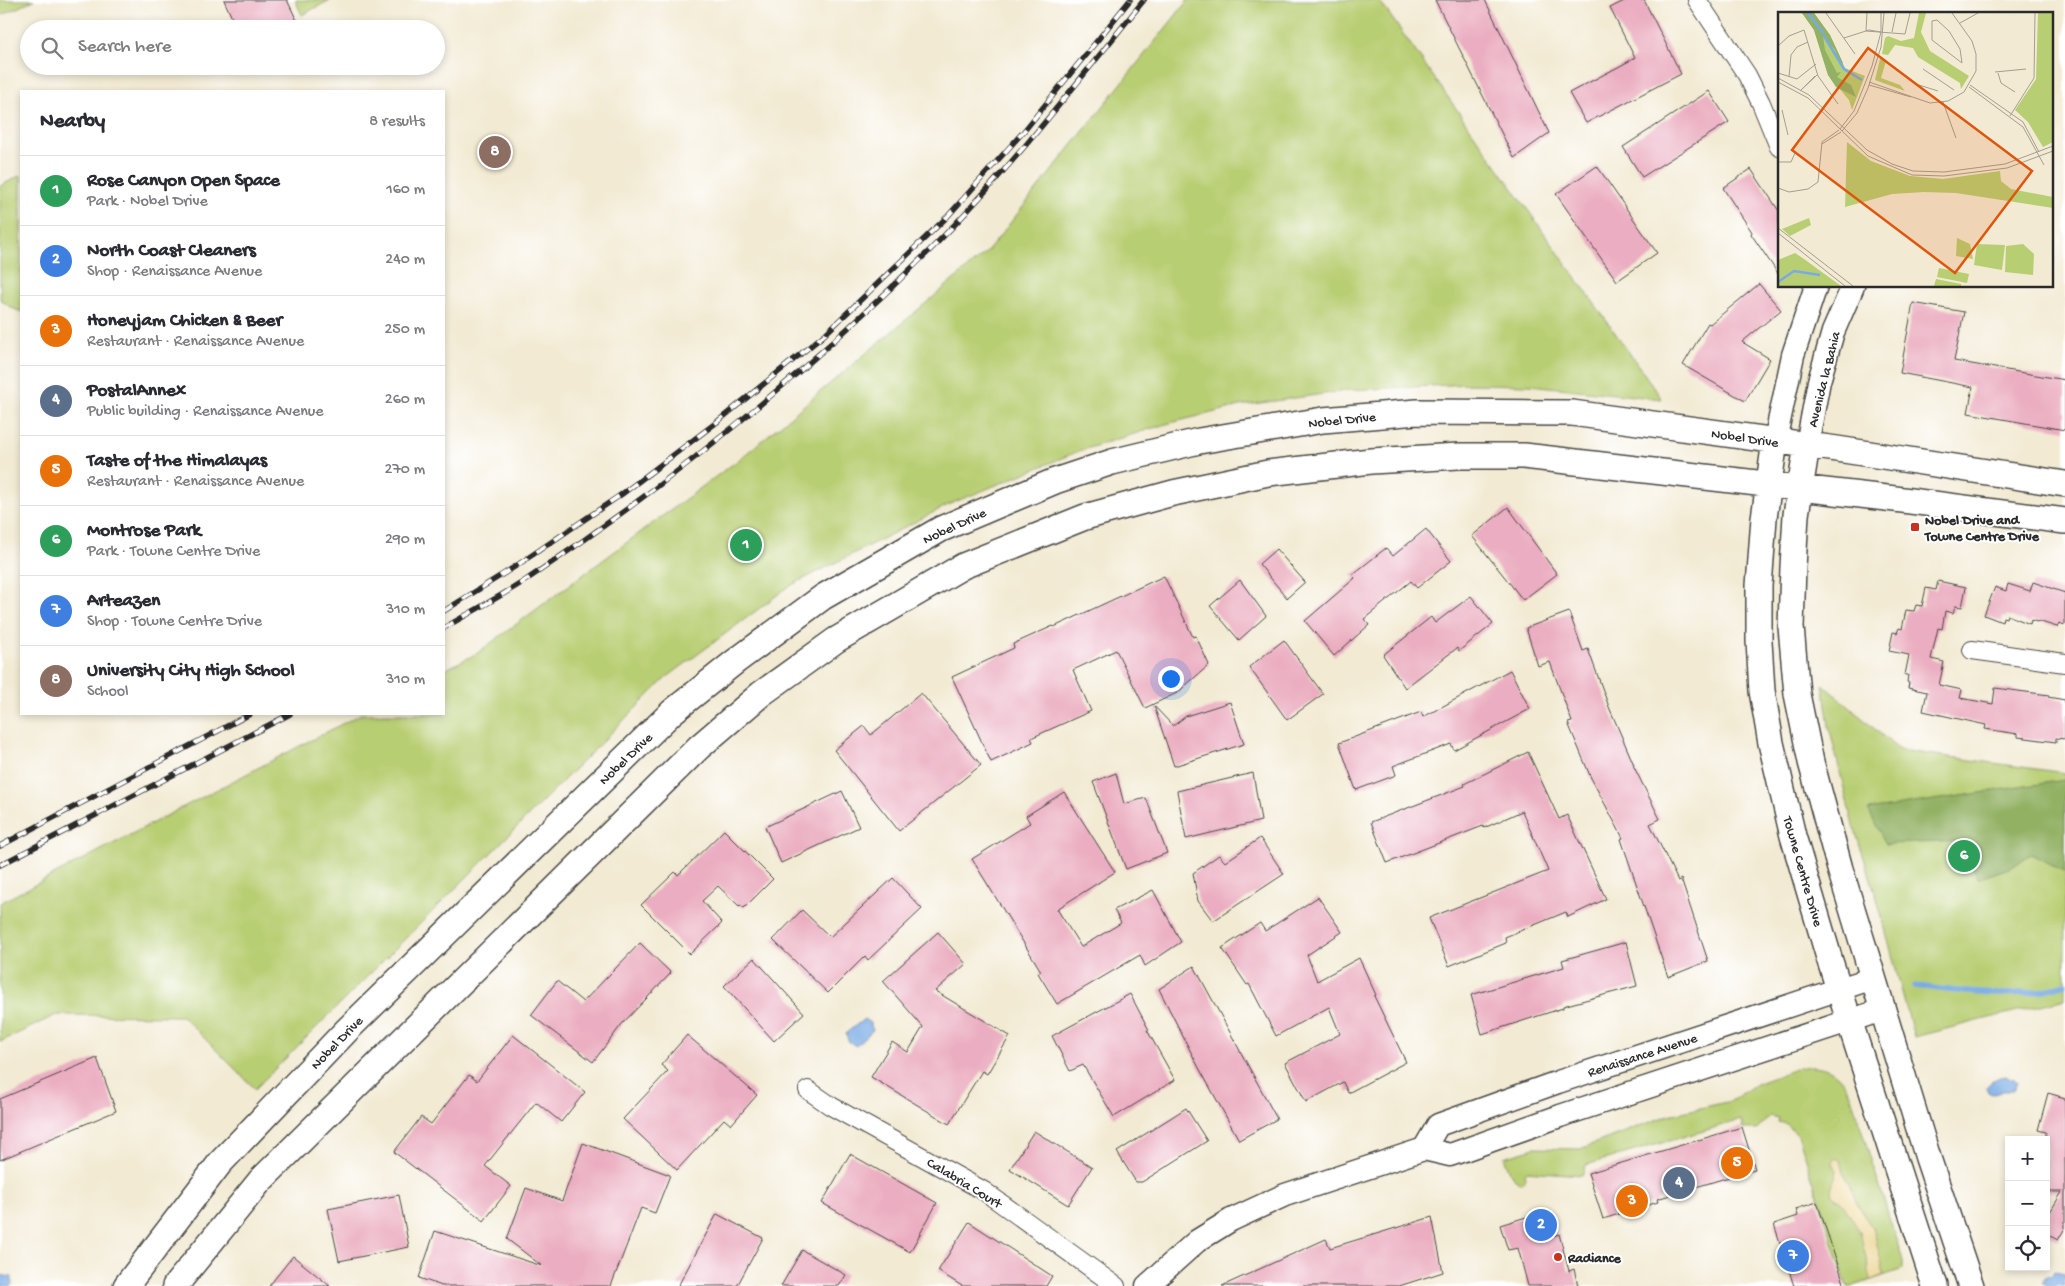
<!DOCTYPE html>
<meta charset="utf-8">
<style>
:root{--surface:#fff;--page:#f2f2f3;--text:#2b2b33;--muted:#7c7c81;--line:#e1e1e2;--accent:#ea580c}
body{margin:0;font-family:"Gochi Hand",sans-serif;background:var(--page);color:var(--text)}
.controls{position:absolute;right:15px;bottom:15px;display:grid;overflow:hidden;border-radius:0px;box-shadow:0 2px 8px #0003}
.controls button{width:45px;height:45px;display:grid;place-items:center;padding:0;border:0;border-bottom:1px solid var(--line);background:var(--surface);color:var(--text);font:25px sans-serif}
.you{position:absolute;left:1170px;top:678px;width:18px;height:18px;margin:-12px;border:4px solid #fff;border-radius:50%;background:#1a73e8;box-shadow:0 0 0 8px #1a73e833}
.badge{display:grid;place-items:center;width:32px;height:32px;border-radius:50%;background:var(--accent);color:#fff;font-size:16px;font-weight:700}
.pin{position:absolute;translate:-50% -50%;border:2px solid #fff;box-shadow:0 1px 5px #0006}
.list{margin:0;padding:0;list-style:none}
h2{display:flex;justify-content:space-between;align-items:center;height:65px;margin:0;padding:0 20px;font-size:21px}
h2 small{font-size:16px;font-weight:400;color:var(--muted)}
.list li{display:grid;grid-template-columns:32px 1fr auto;gap:15px;align-items:center;box-sizing:border-box;height:70px;padding:0 20px;border-top:1px solid var(--line)}
.list b{display:block;font-size:19px;white-space:nowrap}
.list p{margin:0;font-size:16px;white-space:nowrap;color:var(--muted)}
.list em{font-size:16px;font-style:normal;color:var(--muted)}
.icon{flex:none;width:28px;height:28px;fill:none;stroke:currentColor;stroke-width:2;stroke-linecap:round;stroke-linejoin:round}
.map{position:relative;flex:none;width:2065px;height:1286px;overflow:hidden}
.search{position:absolute;background:var(--surface);box-shadow:0 2px 8px #0003;left:20px;top:20px;width:425px;height:55px;display:flex;align-items:center;gap:12px;box-sizing:border-box;padding:0 18px;border-radius:28px;color:var(--muted);font-size:19px}
.panel{position:absolute;background:var(--surface);box-shadow:0 2px 8px #0003;left:20px;top:90px;width:425px;height:625px;border-radius:0px}
.map>svg:first-child{display:block}
.green{fill:#b8ce72;stroke:#727c4e}
.forest{fill:#92b164;stroke:#5e6e48}
.sand{fill:#eeda9e;stroke:#8c8264}
.water{fill:#78aae4;stroke:#526a88}
.lines{fill:none;stroke-linecap:round;stroke-linejoin:round}
.stream{stroke:#78aae4;stroke-width:5.5}
.building{fill:#ebadc1}
.minor-casing{stroke:#494844;stroke-width:20}
.tertiary-casing{stroke:#494844;stroke-width:25}
.secondary-casing{stroke:#494844;stroke-width:28}
.minor{stroke:#fff;stroke-width:18}
.tertiary{stroke:#fff;stroke-width:22}
.secondary{stroke:#fff;stroke-width:25}
.rail-casing{stroke:#2b2b2b;stroke-width:5.5}
.rail{stroke:#fff;stroke-width:4;stroke-dasharray:11;stroke-linecap:butt}
.poi-dot{fill:#c8321e;stroke:#fff;stroke-width:2}
.labels{text-anchor:middle;stroke-width:4;stroke-linejoin:round;paint-order:stroke}
.street-label{font-size:14px;fill:#2b2b2b;stroke:#fff}
.poi-label{font-size:14px;font-weight:bold;fill:#2b2b2b;stroke:#fff;text-anchor:start}
.inset-river{fill:none;stroke:#78aae4;stroke-width:2.5}
.inset-road{fill:none;stroke:#a29e90;stroke-width:1}
.view{fill:#df570e;fill-opacity:0.15;stroke:#df570e;stroke-width:2.5}
.inset-edge{fill:none;stroke:#2b2b2b;stroke-width:2.5}
</style>
<div class="map">
<svg width="2065" height="1286" viewBox="0 0 2065 1286">
<rect width="100%" height="100%" fill="#fff"/>
<filter id="ink" filterUnits="userSpaceOnUse"><feTurbulence type="fractalNoise" baseFrequency=".02" numOctaves="2"/><feDisplacementMap in="SourceGraphic" scale="10" xChannelSelector="R" yChannelSelector="G"/><feConvolveMatrix kernelMatrix="1 2 1 2 8 2 1 2 1" color-interpolation-filters="sRGB"/></filter>
<filter id="wash" filterUnits="userSpaceOnUse"><feTurbulence type="fractalNoise" baseFrequency=".0096" numOctaves="4" result="noise"/><feDisplacementMap in="SourceGraphic" scale="20" xChannelSelector="R" yChannelSelector="G"/><feGaussianBlur stdDeviation="1.12" result="paint"/><feColorMatrix in="noise" values="0 0 0 0 0 0 0 0 0 0 0 0 0 0 0 0 0 1.4 0 .05"/><feComposite in="paint" operator="in"/></filter>
<g filter="url(#wash)">
<rect width="100%" height="100%" fill="#f2ead3"/>
<path class="green" d="M0 0H34L0 16Z
M295 0H330L302 15Z
M1188 0H1379L1662 399 1530 385 1469 384 1351 390 1240 406 1166 424 1079 451 950 504 788 587 666 678 255 1089 182 1016 56 1015 0 1042V903L361 714H444V670L476 654 741 458 987 252Z
M21 175V312L12 308 0 299V186Z
M1823 684 1899 750 2065 773V999L1914 1037 1876 895 1851 818 1829 726Z
M1810 1066C1832 1066 1842 1077 1851 1096L1903 1261V1269L1854 1286H1847L1799 1137 1787 1124 1777 1122 1778 1118 1770 1116 1757 1130 1743 1128 1741 1120 1586 1165 1582 1175 1526 1171 1524 1182 1520 1183 1511 1175 1504 1157 1534 1148 1580 1149 1669 1115 1731 1101 1756 1084 1798 1068Z"/>
<path class="forest" d="M2065 780V872L2031 854 2012 867 1977 879 1963 841 1886 844 1868 810Z"/>
<path class="sand" d="M1835 1158 1841 1160 1844 1173 1857 1203 1874 1231 1884 1275 1871 1280 1860 1232 1841 1201 1832 1195 1831 1189 1837 1171 1834 1165 1831 1164Z"/>
<path class="water" d="M864 1019 870 1023 873 1030 856 1046 848 1041 846 1033Z
M2004 1076 2014 1079 2017 1083 2013 1091H2000L1992 1094 1988 1092 1986 1087 1991 1082Z
M2055 1271 2065 1273V1286H2045L2042 1283 2044 1278 2050 1276Z
M0 1275 12 1277V1286H0Z"/>
<g class="lines">
<path class="stream" d="M1914 986C1963 991 2018 1002 2065 984"/>
</g>
<g id="blocks">
<path class="building" d="M224 0H287L301 29H237Z
M1435 0H1485L1549 133 1514 158Z
M1626 0H1644L1681 74 1586 123 1569 93 1635 58 1610 8Z
M1709 91 1729 122 1642 177 1623 147Z
M1597 166 1657 253 1617 281 1556 194Z
M1751 169 1779 211V275L1751 234 1752 232 1723 188Z
M1759 284 1781 310 1742 342 1770 359 1745 401 1683 365 1708 323 1710 324Z
M1913 303 1964 312 1954 361 2065 380V430L1968 413 1973 387 1900 373Z
M1508 507 1557 574 1523 600 1472 536Z
M1426 529 1451 561 1417 588 1411 581 1364 619 1369 625 1334 656 1305 621 1355 578 1352 575 1386 548 1393 556Z
M1276 549 1305 582 1287 598 1259 564Z
M1164 576 1193 637 1196 636 1209 665 1177 693 1145 708 1116 650 1073 670 1091 711 1031 738 1033 742 991 762 952 677 1014 648 1013 644 1053 626 1054 627Z
M1240 580 1266 616 1239 640 1210 606Z
M1938 581 1966 587 1962 607 1955 606 1953 613 1945 611 1942 629 1938 628 1931 659 1944 662 1939 685 1962 690 1960 698 1993 704 1995 688 2049 695 2048 697 2065 700V739L2056 738V742L2018 737V734L1985 729 1986 725 1923 711 1927 692 1908 688 1909 683 1907 682 1908 675H1905L1909 655 1889 651 1893 632 1897 633 1899 628 1902 629 1906 610 1914 611 1916 605 1922 606 1926 588 1936 590Z
M2033 582 2065 593V625L2059 623 2057 627 2038 621 2037 622 2031 620 2030 624 2007 615 2006 618 2003 617 2002 622 1984 615 1995 587 2006 591 2008 584 2030 591Z
M1471 596 1493 624 1459 651 1457 648 1405 688 1383 655 1431 617 1435 623Z
M1569 612 1583 651 1588 649 1609 707 1634 765H1633L1660 819 1650 824 1678 881 1681 879 1708 961 1668 977 1621 839 1623 838 1591 778 1568 723 1572 722 1550 662 1538 666 1526 628Z
M1284 640 1323 694 1287 720 1249 667Z
M1510 670 1530 709 1454 750 1451 744 1393 766 1396 775 1356 790 1339 743 1421 712 1423 717Z
M921 693 981 765 899 831 834 750 864 726 871 735Z
M1230 702 1244 744 1174 766 1154 706 1173 726 1186 716Z
M1528 752 1559 819 1567 815 1606 899 1568 917 1566 912 1505 937 1506 943 1449 966 1429 918 1548 871 1522 811 1484 828 1483 826 1387 863 1371 822 1465 786 1464 784Z
M1116 773 1124 804 1146 798 1167 853 1126 869 1093 782Z
M1253 773 1261 821 1186 839 1177 791Z
M842 791 859 827 781 863 765 827Z
M1064 792 1115 872 1057 909 1081 947 1121 923 1114 910 1153 890 1181 942 1145 966 1140 955 1057 1004 1038 973 1041 971 972 859 1030 823 1026 816Z
M724 830 773 879 744 908 740 905 739 906 718 886 702 901 722 923 690 954 641 905 675 872 678 875Z
M1260 838 1284 874 1213 921 1198 901 1193 873 1219 855 1225 862Z
M893 878 922 909 868 960 865 956 828 993 773 940 802 910 830 937Z
M1318 897 1342 932 1307 955 1317 981 1359 958 1376 995 1374 996 1406 1062 1348 1093 1343 1082 1306 1102 1285 1063 1340 1034 1329 1007 1276 1036 1249 984 1247 985 1222 948 1260 923 1265 931Z
M938 932 966 964 935 991 1010 1036 987 1074 982 1071 949 1124 871 1077 892 1042 908 1052 923 1027 883 981Z
M1626 942 1637 986 1563 1006V1008L1482 1034 1471 995 1564 967 1562 960Z
M640 943 671 973 622 1024 593 1062 531 1015 557 981 583 1002Z
M754 958 804 1013 774 1041 724 986Z
M1194 966 1277 1119 1239 1140 1198 1066 1159 989Z
M1130 994 1149 1030H1147L1175 1080 1114 1117 1083 1065 1070 1071 1052 1036Z
M513 1035 585 1092 561 1122 536 1102 485 1166 511 1186 484 1221 394 1152 421 1117 431 1124 469 1075 477 1081Z
M687 1035 757 1095 731 1125 724 1119 677 1170 623 1119 668 1071 661 1065Z
M97 1058 116 1111 0 1160V1099Z
M2048 1093 2065 1098V1228L2058 1240 2046 1234V1219L2062 1192H2046V1132L2038 1130Z
M1186 1108 1207 1141 1142 1182H1136L1117 1152Z
M1742 1127 1755 1169 1657 1199 1658 1202 1603 1219 1588 1173Z
M1034 1131 1092 1167 1068 1205 1010 1169Z
M583 1143 670 1175 655 1213 641 1208 611 1286H442L419 1278 435 1231 542 1266 507 1239 526 1188 562 1201Z
M850 1154 937 1203 910 1252 822 1203Z
M399 1195 409 1247 339 1261 328 1209Z
M1817 1202 1845 1286H1794L1774 1224 1798 1216 1796 1209Z
M1546 1211 1553 1236 1559 1234 1569 1271 1574 1269 1578 1286H1528L1518 1248 1508 1250 1500 1225Z
M717 1214 763 1238 737 1286H678Z
M1432 1217 1443 1272 1399 1286H1222L1326 1239 1330 1248Z
M969 1222 1052 1276 1046 1286H962L938 1271Z
M802 1250 846 1275 839 1286H781Z
M293 1256 330 1286H269Z"/>
</g>
</g>
<g filter="url(#ink)">
<use href="#blocks" fill-opacity="0" stroke="#494844" stroke-width="1"/>
<g class="lines">
<defs>
<path id="minor" d="M1697 0 1747 75 1761 103 1779 147
M1972 650 2065 663
M808 1090 831 1106 984 1191 1116 1286"/>
<path id="tertiary" d="M1775 441 1793 355 1816 286
M1807 445 1819 381 1833 332 1853 286
M1424 1149 1438 1125 1558 1082 1873 978
M1147 1286 1197 1241 1231 1220 1285 1195 1424 1149 1450 1155 1560 1116 1882 1010"/>
<path id="secondary" d="M1775 441 1764 518 1759 586V641L1762 691 1771 743 1793 836 1830 961 1935 1286
M1807 445 1796 515 1793 567 1791 627 1797 694 1811 762 1840 869 1928 1158 1971 1286
M126 1286 220 1163 347 1030 672 712 736 661 823 597 941 529 1055 481 1112 462 1199 441 1323 420 1417 412 1572 413 1837 449 2065 484
M175 1286 260 1181 699 747 761 694 836 640 963 566 1085 517 1173 493 1268 473 1371 461 1459 456H1524L1895 499 2065 521"/>
</defs>
<use href="#minor" class="minor-casing"/>
<use href="#tertiary" class="tertiary-casing"/>
<use href="#secondary" class="secondary-casing"/>
<use href="#minor" class="minor"/>
<use href="#tertiary" class="tertiary"/>
<use href="#secondary" class="secondary"/>
<defs>
<path id="rail" d="M444 611 516 566 622 494 717 422 824 335 947 217 1024 131 1130 0
M444 628C471 612 500 597 526 580 672 482 810 370 934 246 1010 169 1076 84 1144 0
M0 846 250 714
M0 865 290 714"/>
</defs>
<use href="#rail" class="rail-casing"/>
<use href="#rail" class="rail"/>
</g>
</g>
<g class="poi-dot">
<rect x="1910" y="522" width="10" height="10" rx="2.5"/>
<circle cx="1558" cy="1257" r="5"/>
</g>
<g class="labels">
<g class="street-label">
<text transform="translate(1823 379) rotate(-76)" y="5">Avenida la Bahia</text>
<text transform="translate(1342 419) rotate(-6)" y="5">Nobel Drive</text>
<text transform="translate(1745 437) rotate(8)" y="5">Nobel Drive</text>
<text transform="translate(954 525) rotate(-25)" y="5">Nobel Drive</text>
<text transform="translate(625 758) rotate(-44)" y="5">Nobel Drive</text>
<text transform="translate(1804 871) rotate(74)" y="5">Towne Centre Drive</text>
<text transform="translate(336 1042) rotate(-46)" y="5">Nobel Drive</text>
<text transform="translate(1642 1054) rotate(-18)" y="5">Renaissance Avenue</text>
<text transform="translate(965 1182) rotate(31)" y="5">Calabria Court</text>
</g>
<g class="poi-label">
<text x="1925" y="524">Nobel Drive and<tspan x="1925" dy="16">Towne Centre Drive</tspan></text>
<text x="1568" y="1262">Radiance</text>
</g>
</g>
<g transform="translate(1778 12)">
<rect width="275" height="275" fill="#f2ead3"/>
<path d="M24 1H36L52 23 67 56 87 64 74 98 71 88 50 63 36 18ZM141 1H148L143 20 152 39 191 64 183 77 182 71 140 45 135 36 117 33 110 43 104 42 107 26 110 24 123 29 136 26ZM260 1H275V130L265 135 250 110 237 98 258 67ZM102 47 108 49 103 66 122 73 127 79 97 68ZM69 130 93 149 132 164 165 167 222 159 223 169 233 177 275 185V196L178 181 146 180 114 182 67 195ZM31 206 33 213 12 224 4 217ZM179 226 192 232 195 247 178 244ZM199 232 227 233 224 258 196 253ZM245 232 256 242 255 263 227 260 228 234ZM17 241 26 247 63 274H0V248ZM161 256 191 262 189 271 159 265ZM158 267 183 272V274H156Z" fill="#b8ce72"/>
<path d="M24 1H36L52 23 65 51 62 53 57 38 45 24 47 38 59 61 63 60 59 65 73 73 78 85 58 75 50 63 36 18Z" fill="#92b164"/>
<path class="inset-river" d="M30 1 46 22M46 24 66 57 84 68M0 270 16 259 42 263"/>
<path class="inset-road" d="M48 1 77 42M159 8 171 19 182 37 184 51 154 28V9ZM182 11 200 1M88 19 127 22 132 1M88 19 89 1M114 20 118 1M66 26 91 18 103 20M0 34 11 24 26 18 40 64 60 92M145 57 176 78M217 60 248 57M0 61 19 67 38 52M220 61 223 71 237 80M11 65 13 43 19 35 30 30M0 66 31 83 89 138 114 152 135 159 166 160 227 152 275 134M0 70 30 86 90 144 134 163 166 164 229 156 275 139M91 70 152 91 170 89 186 80 198 59V42L194 29 174 1M91 73 133 85M141 73 160 79M192 73 245 110 261 140M191 75 245 115 266 153M24 77 37 64M22 79 39 63M165 90 178 126M4 98 10 123M232 104 256 66 257 1M62 117 76 99 94 54 103 20V1M64 119 79 101 90 76 103 35 106 1M44 132 63 120M0 150H13L17 141M0 176 11 180 30 177 40 170 44 130 61 118M0 216 75 274M0 221 67 274"/>
<path class="view" d="M90 36 254 159 177 261 14 138Z"/>
<rect width="275" height="275" class="inset-edge"/>
</g>
</svg>
<div class="controls">
<button>+</button>
<button>−</button>
<button><svg class="icon" aria-label="locate" viewBox="0 0 24 24"><circle cx="12" cy="12" r="6"/><path d="M12 2v4M12 18v4M2 12h4M18 12h4"/></svg></button>
</div>
<div class="you"></div>
<div class="pin badge" style="left:746px;top:545px;background:#2e9e5b">1</div>
<div class="pin badge" style="left:1541px;top:1225px;background:#3f7fe0">2</div>
<div class="pin badge" style="left:1632px;top:1201px;background:#e8710a">3</div>
<div class="pin badge" style="left:1679px;top:1183px;background:#5c6f8a">4</div>
<div class="pin badge" style="left:1737px;top:1163px;background:#e8710a">5</div>
<div class="pin badge" style="left:1964px;top:856px;background:#2e9e5b">6</div>
<div class="pin badge" style="left:1793px;top:1256px;background:#3f7fe0">7</div>
<div class="pin badge" style="left:495px;top:152px;background:#8d6e63">8</div>
<div class="search"><svg class="icon" aria-label="search" viewBox="0 0 24 24"><circle cx="10" cy="10" r="6"/><path d="M15 15l6 6"/></svg>Search here</div>
<section class="panel">
<h2>Nearby<small>8 results</small></h2>
<ul class="list">
<li><span class="badge" style="background:#2e9e5b">1</span><div><b>Rose Canyon Open Space</b><p>Park · Nobel Drive</p></div><em>160 m</em></li>
<li><span class="badge" style="background:#3f7fe0">2</span><div><b>North Coast Cleaners</b><p>Shop · Renaissance Avenue</p></div><em>240 m</em></li>
<li><span class="badge" style="background:#e8710a">3</span><div><b>Honeyjam Chicken &amp; Beer</b><p>Restaurant · Renaissance Avenue</p></div><em>250 m</em></li>
<li><span class="badge" style="background:#5c6f8a">4</span><div><b>PostalAnnex</b><p>Public building · Renaissance Avenue</p></div><em>260 m</em></li>
<li><span class="badge" style="background:#e8710a">5</span><div><b>Taste of the Himalayas</b><p>Restaurant · Renaissance Avenue</p></div><em>270 m</em></li>
<li><span class="badge" style="background:#2e9e5b">6</span><div><b>Montrose Park</b><p>Park · Towne Centre Drive</p></div><em>290 m</em></li>
<li><span class="badge" style="background:#3f7fe0">7</span><div><b>Arteazen</b><p>Shop · Towne Centre Drive</p></div><em>310 m</em></li>
<li><span class="badge" style="background:#8d6e63">8</span><div><b>University City High School</b><p>School</p></div><em>310 m</em></li>
</ul>
</section>
</div>
